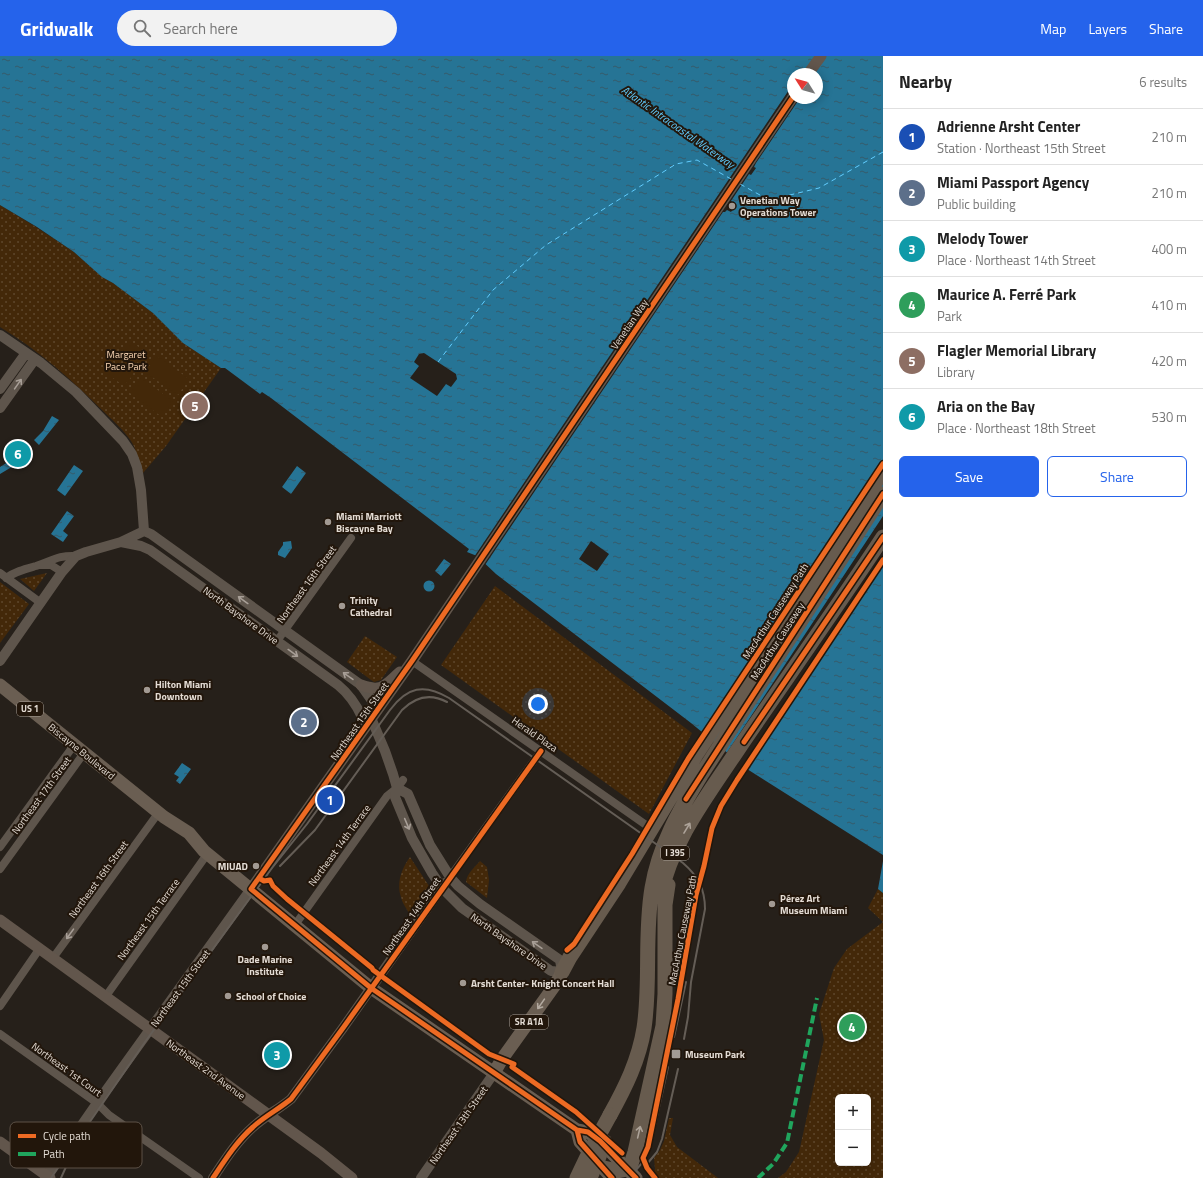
<!DOCTYPE html>
<meta charset="utf-8">
<style>
:root{--surface:#fff;--page:#f2f2f2;--text:#222;--muted:#767676;--line:#e0e0e0;--accent:#2563eb}
body{margin:0;font-family:"Titillium Web",sans-serif;background:var(--page);color:var(--text)}
.controls{position:absolute;right:12px;bottom:12px;display:grid;overflow:hidden;border-radius:6px;box-shadow:0 2px 10px #0003}
.controls button{width:36px;height:36px;display:grid;place-items:center;padding:0;border:0;border-bottom:1px solid var(--line);background:var(--surface);color:var(--text);font:20px sans-serif}
.compass{position:absolute;left:787px;top:12px;width:36px;height:36px;border-radius:50%;background:var(--surface);box-shadow:0 2px 10px #0003;rotate:307deg}
.you{position:absolute;left:538px;top:648px;width:14px;height:14px;margin:-10px;border:3px solid #fff;border-radius:50%;background:#1a73e8;box-shadow:0 0 0 6px #1a73e833}
.badge{display:grid;place-items:center;width:26px;height:26px;border-radius:50%;background:var(--accent);color:#fff;font-size:13px;font-weight:700}
.pin{position:absolute;translate:-50% -50%;border:2px solid #fff;box-shadow:0 1px 4px #0006}
.list{margin:0;padding:0;list-style:none}
h2{display:flex;justify-content:space-between;align-items:center;height:52px;margin:0;padding:0 16px;font-size:17px}
h2 small{font-size:13px;font-weight:400;color:var(--muted)}
.list li{display:grid;grid-template-columns:26px 1fr auto;gap:12px;align-items:center;box-sizing:border-box;height:56px;padding:0 16px;border-top:1px solid var(--line)}
.list b{display:block;font-size:15px;white-space:nowrap}
.list p{margin:0;font-size:13px;white-space:nowrap;color:var(--muted)}
.list em{font-size:13px;font-style:normal;color:var(--muted)}
.actions{display:flex;gap:8px;padding:12px 16px}
.actions a{flex:1;padding:9px 0;border:1px solid var(--accent);border-radius:6px;text-align:center;font-size:14px;color:var(--accent)}
.actions .main{background:var(--accent);color:#fff}
.icon{flex:none;width:22px;height:22px;fill:none;stroke:currentColor;stroke-width:2;stroke-linecap:round;stroke-linejoin:round}
.map{position:relative;flex:none;width:883px;height:1122px;overflow:hidden}
header{display:flex;align-items:center;gap:24px;box-sizing:border-box;height:56px;padding:0 20px;background:var(--accent);color:#fff}
header strong{font-size:19px}
nav{display:flex;gap:22px;margin-inline-start:auto;font-size:14px}
.search{width:280px;height:36px;background:var(--page);display:flex;align-items:center;gap:10px;box-sizing:border-box;padding:0 14px;border-radius:22px;color:var(--muted);font-size:15px}
main{display:flex}
aside{flex:1;background:var(--surface)}
.map>svg:first-child{display:block}
.grass{fill:url(#grass-dots);fill-rule:evenodd}
.pitch{fill:#432809}
.water{fill:url(#water-ripples);fill-rule:evenodd}
.pier{fill:#26201a}
.lines{fill:none;stroke-linecap:round;stroke-linejoin:round}
.ferry{stroke:#61cdff;stroke-width:1;stroke-dasharray:5 4;stroke-linecap:butt}
.minor{stroke:#5e554c;stroke-width:8}
.tertiary{stroke:#5e554c;stroke-width:10}
.secondary{stroke:#62564c;stroke-width:11}
.primary{stroke:#6a5e52;stroke-width:13}
.motorway{stroke:#675b4e;stroke-width:15}
.rail{stroke:#645d56;stroke-width:2}
.motorway-bridge{stroke:#675b4e;stroke-width:15}
.quiet{stroke:#20a55d;stroke-width:4;stroke-dasharray:8 4;stroke-linecap:butt}
.cycleway-casing{stroke:#22160b;stroke-width:8}
.cycleway{stroke:#ed6a23;stroke-width:5}
.oneway{stroke:#a89f97}
.oneway2{stroke:#aca298}
.oneway3{stroke:#b3aaa0}
.poi-dot{fill:#a29a93;stroke:#22160b;stroke-width:1.5}
.labels{text-anchor:middle;stroke-width:4;stroke-linejoin:round;paint-order:stroke}
.shield{fill:#22160b;stroke:#aaa198;stroke-width:1}
.shield-label{font-size:9px;font-weight:bold;fill:#e4dcd4}
.poi-label{font-size:10px;font-weight:bold;fill:#e4dcd4;stroke:#22160b;text-anchor:start}
.street-label{font-size:10px;fill:#e4dcd4;stroke:#22160b}
.park-label{font-size:10px;fill:#fbd7b5;stroke:#22160b}
.water-label{font-size:11px;font-style:italic;fill:#61cdff;stroke:#22160b}
.key{fill:#22160b;stroke:#5c5147;stroke-width:1}
.key-label{font-size:11px;fill:#e4dcd4}
</style>
<header>
<strong>Gridwalk</strong>
<div class="search"><svg class="icon" aria-label="search" viewBox="0 0 24 24"><circle cx="10" cy="10" r="6"/><path d="M15 15l6 6"/></svg>Search here</div>
<nav><a>Map</a><a>Layers</a><a>Share</a></nav>
</header>
<main>
<div class="map">
<svg width="883" height="1122" viewBox="0 0 883 1122">
<defs>
<pattern id="grass-dots" width="8" height="8" patternUnits="userSpaceOnUse"><rect width="8" height="8" fill="#432809"/><path d="M2 2h.1M6 6h.1" fill="none" stroke="#5e472c" stroke-width="1.8" stroke-linecap="round"/></pattern>
<pattern id="water-ripples" width="26" height="14" patternUnits="userSpaceOnUse"><rect width="26" height="14" fill="#267495"/><path d="M2 4q2-2 4 0t4 0M15 11q2-2 4 0t4 0" fill="none" stroke="#355b6a"/></pattern>
</defs>
<rect width="100%" height="100%" fill="#26201a"/>
<path class="grass" d="M0 149 36 171 74 196 102 221 113 227 153 257 183 287 221 312 166 390 143 417C139 407 137 394 131 385 124 374 112 364 102 354 71 323 38 294 0 271Z
M47 517 34 535 20 523Z
M0 526 29 548 0 587Z
M495 530 692 677 649 758 441 609Z
M365 580 397 601 381 624 374 626 371 624 347 606Z
M410 801 429 830 428 833 410 859C407 853 402 847 401 841 396 827 402 812 410 801Z
M480 805 487 811 489 824 487 842 466 826C467 817 475 811 480 805Z
M878 833 883 837V1122H778L786 1116 799 1096 824 984 819 958 834 912 847 893 883 866 868 852ZM838 1041H868V1107H838Z
M669 1062H673L670 1079 677 1091 718 1122H655L653 1120 655 1113 654 1102 660 1094 664 1085Z"/>
<path class="pitch" d="M129 284 148 298 140 308 121 294Z
M157 300 189 323 178 339 145 316Z
M113 306 132 320 124 330 105 316Z
M141 322 173 345 162 361 130 337Z"/>
<path class="water" d="M0 0H883V799L747 713 691 667 496 518 477 500 467 496 469 493 271 342 262 336 260 338 225 312H221L183 287 153 257 113 227 102 221 74 196 37 171 0 149ZM793 18H817V42H793Z
M52 360 59 364 39 389 34 384 43 375Z
M11 404 15 409 0 418V411Z
M74 409 83 415 65 440 57 434Z
M297 410 306 417 291 438 282 431Z
M67 455 74 460 63 475 68 479 63 486 51 478Z
M291 485 292 492 285 502 278 499V496L283 489V486Z
M444 503 451 508 441 520 435 515Z
M423.5 530a5.5 5.5 0 1 1 11 0a5.5 5.5 0 1 1-11 0Z
M182 707 191 713 180 728 176 725 179 721 174 718Z
M883 805V837L878 833Z"/>
<path class="pier" d="M793 28V42H800L756 107 754 111 756 112 751 119 749 118 731 145 736 149 731 156 727 154 725 156H723L485 509 474 501Z
M424 297 456 318 457 323 451 331 446 328 437 340 410 322 419 310 414 306 419 298Z
M883 460V506L745 715 726 698Z
M591 485 609 498 597 515 579 503Z"/>
<g class="lines">
<path class="ferry" d="M740 128 769 144 819 132 883 96
M438 306 493 234 546 189 676 108 697 104 731 123"/>
<path class="minor" d="M41 509H51L62 516
M0 517 41 547
M6 522C16 515 25 513 36 510 52 505 58 499 76 500
M277 585 351 482
M412 605 646 769
M0 791 74 689
M0 813 84 697
M450 821 541 695
M295 869 387 740 397 732 403 724
M53 902 159 756
M106 940 208 797
M0 950 40 892
M0 978 97 1047 109 1059 199 1122"/>
<path class="tertiary" d="M0 279 41 307 76 336 123 385 132 398 137 411 141 434 144 475
M0 333 26 297
M0 352 35 303
M121 486 141 490 150 494 338 629C349 638 356 648 362 661L371 662
M0 605 62 516 76 500 86 496 121 486 144 475 151 478 361 629 373 646 371 662 385 695 393 718 397 732 395 741 412 782 432 817 442 832 462 852 503 881 551 915 562 916 560 904 480 848 458 830 450 821 430 789 408 738 397 732
M45 1122 97 1047 251 833
M213 1122C225 1104 237 1085 253 1071 265 1060 279 1053 291 1043L343 972 445 827
M421 1122 494 1017"/>
<path class="secondary" d="M808 18 821 0
M361 629C382 637 385 629 400 616
M251 833 412 605 793 41
M0 864 321 1097 352 1122
M0 1086 50 1122"/>
<path class="primary" d="M0 629 128 732 164 761 189 777 204 795 371 932 577 1074 588 1076 600 1085 636 1122
M494 1017 502 1003 555 929 562 916
M577 1074 580 1086 612 1122"/>
<path class="motorway" d="M660 841C671 785 710 736 741 689 788 620 837 551 883 481
M562 916 570 901 619 827 697 697 883 415
M610 1059C625 1032 639 1004 644 972 651 926 644 879 652 832 659 790 679 755 701 719L883 438
M604 1112 617 1115 627 1113 631 1108 635 1096 663 970 665 938V849L668 829"/>
<path class="rail" d="M280 810 315 774 402 654C415 641 430 637 447 646
M674 981 686 926
M647 1108 657 1096 662 1083 678 1013
M51 1122 145 986 272 812 307 768 390 654C407 631 424 627 449 642L683 807C698 820 705 833 705 853L691 926 688 961 684 983
M61 1122 70 1102
M629 1122 642 1107 650 1092 668 1011"/>
<path class="motorway-bridge" d="M577 1122 587 1101 610 1059
M590 1122 605 1086"/>
<path class="quiet" d="M758 1122 773 1108 787 1087 817 942"/>
<defs>
<path id="cycleway" d="M744 686 883 481
M686 743 883 438
M259 822 264 825 270 824 273 830 287 843 372 912 373 914 489 998 514 1008 512 1011 576 1056 622 1097
M567 894 574 888 632 798 688 703 883 408
M577 1074 580 1086 612 1122
M213 1122C225 1104 237 1085 253 1071 265 1060 279 1053 291 1043L343 972 541 695
M636 1122 600 1085 588 1076 577 1074 371 932 251 833 412 605 793 41
M655 1122 647 1112 643 1102 648 1091 678 943 696 839 704 810 712 772 721 750 737 724 883 504"/>
</defs>
<use href="#cycleway" class="cycleway-casing"/>
<use href="#cycleway" class="cycleway"/>
</g>
<defs><path id="oneway-shaft" d="M-6 0H5M1.5-3L5.5 0L1.5 3" fill="none" stroke-width="1.6" stroke-linecap="round" stroke-linejoin="round"/></defs>
<g class="oneway">
<use href="#oneway-shaft" transform="translate(18 328) rotate(-55)"/>
<use href="#oneway-shaft" transform="translate(243 544) rotate(-144)"/>
<use href="#oneway-shaft" transform="translate(293 597) rotate(36)"/>
<use href="#oneway-shaft" transform="translate(348 620) rotate(-145)"/>
<use href="#oneway-shaft" transform="translate(407 768) rotate(67)"/>
<use href="#oneway-shaft" transform="translate(70 878) rotate(126)"/>
<use href="#oneway-shaft" transform="translate(537 889) rotate(-145)"/>
</g>
<g class="oneway2">
<use href="#oneway-shaft" transform="translate(687 772) rotate(-59)"/>
<use href="#oneway-shaft" transform="translate(639 1076) rotate(-77)"/>
</g>
<use class="oneway3" href="#oneway-shaft" transform="translate(541 948) rotate(125)"/>
<g class="poi-dot">
<circle cx="732" cy="150" r="4"/>
<circle cx="328" cy="466" r="4"/>
<circle cx="342" cy="550" r="4"/>
<circle cx="147" cy="634" r="4"/>
<circle cx="256" cy="810" r="4"/>
<circle cx="772" cy="848" r="4"/>
<circle cx="265" cy="891" r="4"/>
<circle cx="463" cy="927" r="4"/>
<circle cx="228" cy="940" r="4"/>
<rect x="671" y="993" width="10" height="10" rx="2"/>
</g>
<g class="labels">
<g class="shield">
<rect x="17" y="646" width="26" height="14" rx="3"/>
<rect x="661" y="790" width="28" height="14" rx="3"/>
<rect x="510" y="959" width="38" height="14" rx="3"/>
</g>
<g class="shield-label">
<text x="30" y="656">US 1</text>
<text x="675" y="800">I 395</text>
<text x="529" y="969">SR A1A</text>
</g>
<g class="poi-label">
<text x="740" y="148">Venetian Way<tspan x="740" dy="12">Operations Tower</tspan></text>
<text x="336" y="464">Miami Marriott<tspan x="336" dy="12">Biscayne Bay</tspan></text>
<text x="350" y="548">Trinity<tspan x="350" dy="12">Cathedral</tspan></text>
<text x="155" y="632">Hilton Miami<tspan x="155" dy="12">Downtown</tspan></text>
<text x="248" y="814" text-anchor="end">MIUAD</text>
<text x="780" y="846">Pérez Art<tspan x="780" dy="12">Museum Miami</tspan></text>
<text x="265" y="907" text-anchor="middle">Dade Marine<tspan x="265" dy="12">Institute</tspan></text>
<text x="471" y="931">Arsht Center- Knight Concert Hall</text>
<text x="236" y="944">School of Choice</text>
<text x="685" y="1002">Museum Park</text>
</g>
<g class="street-label">
<text transform="translate(629 268) rotate(-56)" y="4">Venetian Way</text>
<text transform="translate(306 528) rotate(-54)" y="4">Northeast 16th Street</text>
<text transform="translate(775 555) rotate(-57)" y="4">MacArthur Causeway Path</text>
<text transform="translate(241 559) rotate(36)" y="4">North Bayshore Drive</text>
<text transform="translate(777 585) rotate(-57)" y="4">MacArthur Causeway</text>
<text transform="translate(359 665) rotate(-55)" y="4">Northeast 15th Street</text>
<text transform="translate(535 678) rotate(35)" y="4">Herald Plaza</text>
<text transform="translate(82 695) rotate(39)" y="4">Biscayne Boulevard</text>
<text transform="translate(41 739) rotate(-54)" y="4">Northeast 17th Street</text>
<text transform="translate(339 789) rotate(-54)" y="4">Northeast 14th Terrace</text>
<text transform="translate(98 823) rotate(-54)" y="4">Northeast 16th Street</text>
<text transform="translate(411 860) rotate(-55)" y="4">Northeast 14th Street</text>
<text transform="translate(148 863) rotate(-54)" y="4">Northeast 15th Terrace</text>
<text transform="translate(682 874) rotate(-79)" y="4">MacArthur Causeway Path</text>
<text transform="translate(509 885) rotate(35)" y="4">North Bayshore Drive</text>
<text transform="translate(180 932) rotate(-54)" y="4">Northeast 15th Street</text>
<text transform="translate(67 1013) rotate(36)" y="4">Northeast 1st Court</text>
<text transform="translate(206 1013) rotate(36)" y="4">Northeast 2nd Avenue</text>
<text transform="translate(458 1069) rotate(-55)" y="4">Northeast 13th Street</text>
</g>
<g class="park-label">
<text x="126" y="302">Margaret<tspan x="126" dy="12">Pace Park</tspan></text>
</g>
<g class="water-label">
<text transform="translate(678 71) rotate(35)" y="4">Atlantic Intracoastal Waterway</text>
</g>
</g>
<rect x="10" y="1066" width="132" height="46" rx="6" class="key"/>
<rect x="18" y="1078" width="18" height="4" fill="#ed6a23"/>
<rect x="18" y="1096" width="18" height="4" fill="#20a55d"/>
<g class="key-label">
<text x="43" y="1084">Cycle path</text>
<text x="43" y="1102">Path</text>
</g>
</svg>
<div class="controls">
<button>+</button>
<button>−</button>
</div>
<svg class="compass" viewBox="-18 -18 36 36"><path d="M0-13l5 13h-10z" fill="#e53935"/><path d="M0 13l5-13h-10z" fill="#767676"/></svg>
<div class="you"></div>
<div class="pin badge" style="left:330px;top:744px;background:#1a4fb4">1</div>
<div class="pin badge" style="left:304px;top:666px;background:#5c6f8a">2</div>
<div class="pin badge" style="left:277px;top:999px;background:#0f9aa8">3</div>
<div class="pin badge" style="left:852px;top:971px;background:#2e9e5b">4</div>
<div class="pin badge" style="left:195px;top:350px;background:#8d6e63">5</div>
<div class="pin badge" style="left:18px;top:398px;background:#0f9aa8">6</div>
</div>
<aside>
<h2>Nearby<small>6 results</small></h2>
<ul class="list">
<li><span class="badge" style="background:#1a4fb4">1</span><div><b>Adrienne Arsht Center</b><p>Station · Northeast 15th Street</p></div><em>210 m</em></li>
<li><span class="badge" style="background:#5c6f8a">2</span><div><b>Miami Passport Agency</b><p>Public building</p></div><em>210 m</em></li>
<li><span class="badge" style="background:#0f9aa8">3</span><div><b>Melody Tower</b><p>Place · Northeast 14th Street</p></div><em>400 m</em></li>
<li><span class="badge" style="background:#2e9e5b">4</span><div><b>Maurice A. Ferré Park</b><p>Park</p></div><em>410 m</em></li>
<li><span class="badge" style="background:#8d6e63">5</span><div><b>Flagler Memorial Library</b><p>Library</p></div><em>420 m</em></li>
<li><span class="badge" style="background:#0f9aa8">6</span><div><b>Aria on the Bay</b><p>Place · Northeast 18th Street</p></div><em>530 m</em></li>
</ul>
<div class="actions"><a class="main">Save</a><a>Share</a></div>
</aside>
</main>
